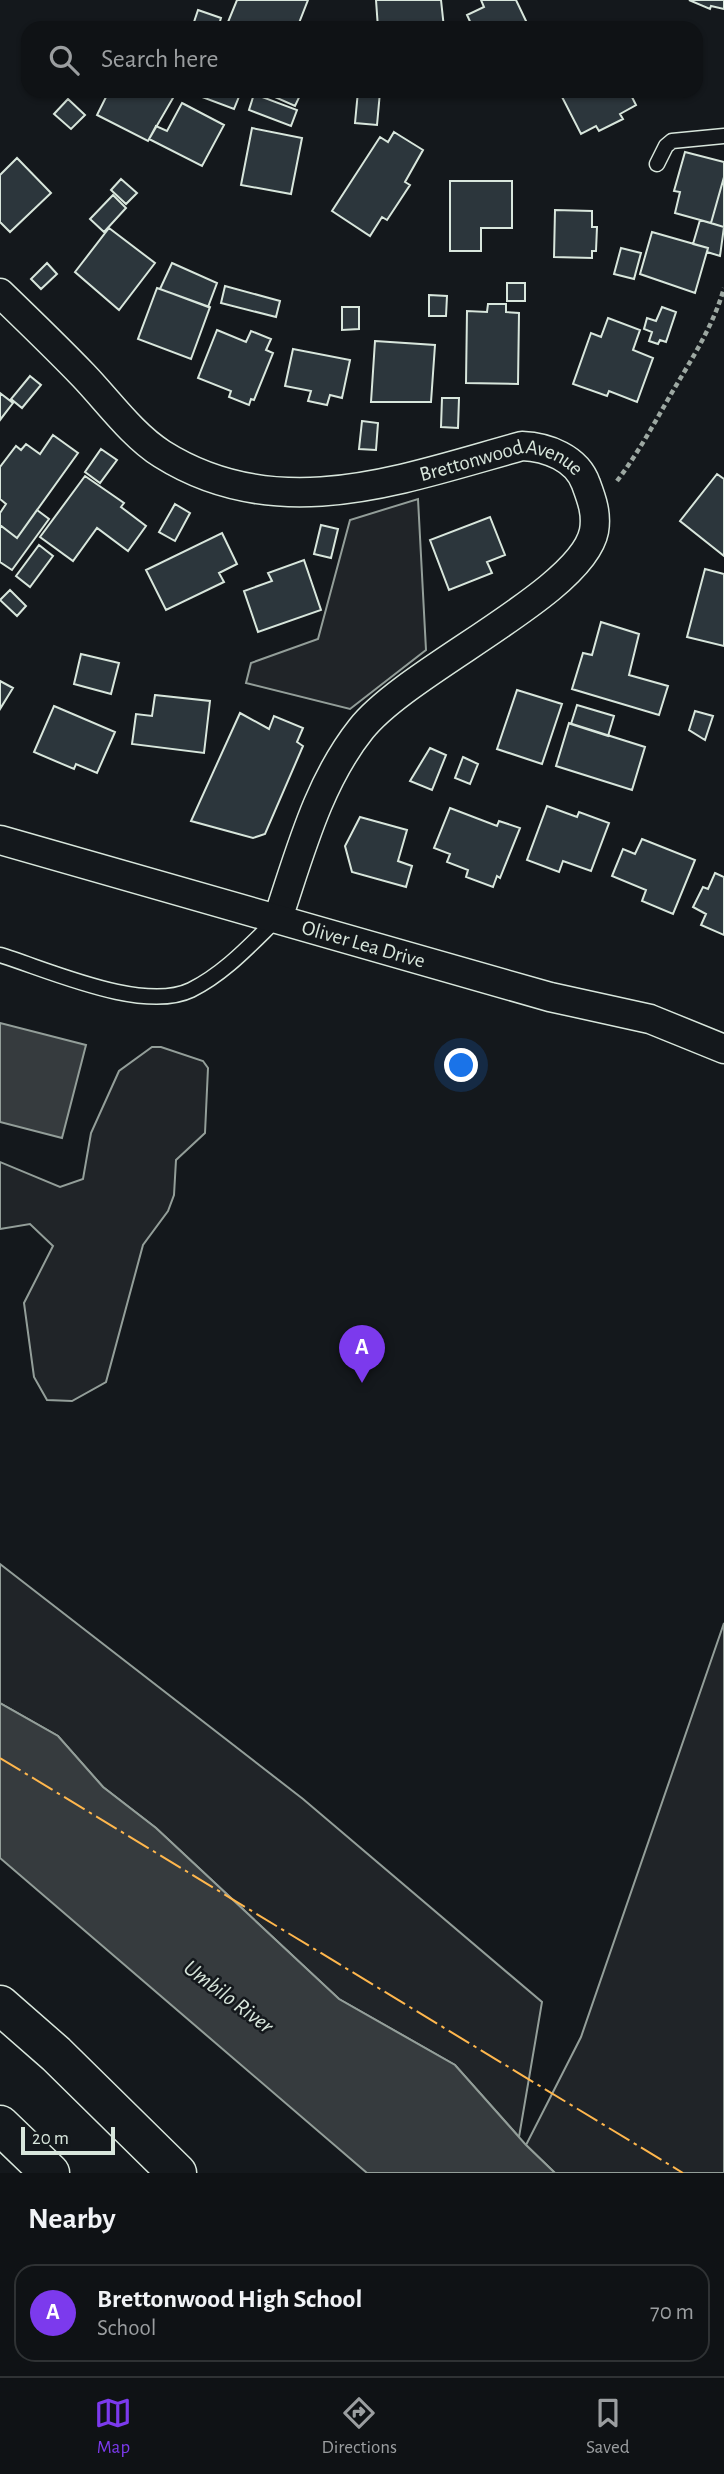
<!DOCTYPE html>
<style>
:root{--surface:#0f1215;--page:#1d2022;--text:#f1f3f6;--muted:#9b9ea0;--line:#2f3234;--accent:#7c3aed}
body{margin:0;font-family:"Alegreya Sans",sans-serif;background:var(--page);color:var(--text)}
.scale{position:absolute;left:21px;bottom:18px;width:94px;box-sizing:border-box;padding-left:7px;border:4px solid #d8e6dc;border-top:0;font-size:19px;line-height:24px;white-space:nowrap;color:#d8e6dc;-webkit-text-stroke:5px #14181c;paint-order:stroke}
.you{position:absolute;left:462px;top:1066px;width:24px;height:24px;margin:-18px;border:5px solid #fff;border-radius:50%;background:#1a73e8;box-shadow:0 0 0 10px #1a73e833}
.badge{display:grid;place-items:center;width:46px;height:46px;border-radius:50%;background:var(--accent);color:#fff;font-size:23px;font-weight:700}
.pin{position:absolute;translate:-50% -58px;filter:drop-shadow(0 2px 4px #0008)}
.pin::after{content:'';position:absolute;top:37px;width:24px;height:21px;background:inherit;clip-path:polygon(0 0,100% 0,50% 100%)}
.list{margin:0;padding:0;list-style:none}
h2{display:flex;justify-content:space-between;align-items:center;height:91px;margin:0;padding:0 28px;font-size:30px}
h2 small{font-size:23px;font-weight:400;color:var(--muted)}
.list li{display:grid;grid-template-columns:46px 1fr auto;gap:21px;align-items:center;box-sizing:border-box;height:98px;margin:0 14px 14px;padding:0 14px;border:2px solid var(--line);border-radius:21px}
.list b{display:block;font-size:26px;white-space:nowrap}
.list p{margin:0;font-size:23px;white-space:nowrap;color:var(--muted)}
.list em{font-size:23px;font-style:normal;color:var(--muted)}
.icon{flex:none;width:38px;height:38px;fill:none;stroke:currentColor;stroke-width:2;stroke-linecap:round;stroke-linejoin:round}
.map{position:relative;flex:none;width:724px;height:2173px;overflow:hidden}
.search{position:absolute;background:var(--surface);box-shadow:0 2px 5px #0004;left:21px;right:21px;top:21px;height:77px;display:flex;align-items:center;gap:18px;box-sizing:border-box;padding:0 24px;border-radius:21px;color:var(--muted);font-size:26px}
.sheet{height:203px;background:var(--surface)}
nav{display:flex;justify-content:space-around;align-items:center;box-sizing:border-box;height:98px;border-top:2px solid var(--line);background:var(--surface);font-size:19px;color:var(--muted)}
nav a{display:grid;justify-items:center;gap:4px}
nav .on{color:var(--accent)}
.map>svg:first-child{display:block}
.green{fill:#202428;stroke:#939e99;stroke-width:2}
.water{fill:#363b3e;stroke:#939e99;stroke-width:2}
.building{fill:#2c363c;stroke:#d8e6dc;stroke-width:2}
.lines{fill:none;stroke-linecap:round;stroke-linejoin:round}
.service-casing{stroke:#d8e6dc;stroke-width:17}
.minor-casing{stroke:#d8e6dc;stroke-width:31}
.trunk-casing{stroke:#d8e6dc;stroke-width:41}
.path{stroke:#9da8a2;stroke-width:4.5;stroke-dasharray:5 3.5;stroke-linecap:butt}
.service{stroke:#14181c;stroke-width:14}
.minor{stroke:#14181c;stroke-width:28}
.trunk{stroke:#14181c;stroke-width:38}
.power{stroke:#ffb74d;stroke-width:2;stroke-dasharray:24 5 3.5 5;stroke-linecap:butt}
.labels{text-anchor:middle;stroke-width:5;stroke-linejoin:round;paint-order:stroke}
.street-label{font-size:21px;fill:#d8e6dc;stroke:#14181c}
.water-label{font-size:23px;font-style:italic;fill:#d8e6dc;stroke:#14181c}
</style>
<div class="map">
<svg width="724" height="2173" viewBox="0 0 724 2173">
<rect width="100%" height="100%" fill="#14181c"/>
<path class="green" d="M418 499 426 650 350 709 246 683 251 663 318 639 350 520Z
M152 1047H161L203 1061 208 1068 205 1133 176 1160 174 1195 168 1211 143 1245 106 1382 72 1401 47 1400 34 1377 24 1303 53 1246 30 1224 0 1229V1162L60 1187 83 1179 91 1133 119 1071Z
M0 1564 303 1799 542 2002 519 2137 455 2065 339 1999 156 1828 103 1787 58 1736 0 1703Z
M724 1623V2173H555L526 2145 581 2037Z"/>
<path class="water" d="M0 1023 86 1045 62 1138 0 1122Z
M0 1703 58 1736 103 1787 156 1828 339 1999 455 2065 526 2145 555 2173H367L0 1858Z"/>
<path class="building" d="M237 0H308L297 28H242L228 22Z
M376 0H441L444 28H378Z
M481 0H516L527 23 516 28H473L467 15 484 7Z
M689 0H724V9L711 6 710 9Z
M198 10 221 18 218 28H192Z
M109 91H159L173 98 148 141 97 115Z
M205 91H231L240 94 234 109 202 97Z
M269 91H302L295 106 268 94Z
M358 91 380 92 377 125 355 123Z
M564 91H629L636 105 620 114 623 119 599 131 596 126 581 134 560 93Z
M254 94 297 110 291 126 249 110Z
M68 99 85 115 71 129 54 114Z
M182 103 224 125 202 166 149 139 156 126 167 131Z
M252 128 302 138 291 194 241 185Z
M394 132 423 150 405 182 410 185 387 220 382 217 370 236 332 211 380 137 388 142Z
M685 152 724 162V177L711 223 675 213 680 192 674 191Z
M17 158 51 193 10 232 0 222V175Z
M724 177V227L711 223Z
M121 179 137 193 126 204 111 190Z
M450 181H512V228H481V251H450Z
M113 195 126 208 104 232 90 219Z
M555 210 592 211V227H597L596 251H592V258L554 257Z
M700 220 724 227 720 256 707 252 708 248 693 244Z
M109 228 155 263 119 310 75 272Z
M652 232 708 248 695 293 640 274Z
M621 248 641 253 634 279 614 274Z
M47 263 57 274 41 289 31 279Z
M172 263 217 283 208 307 160 289Z
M507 283H525V301H507Z
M225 286 280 301 276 317 221 303Z
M157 288 210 307 191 359 138 339Z
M429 295 447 296 446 316H429Z
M488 304H506V312L519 313 518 384 466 383 467 311 487 312Z
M342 307H359V329L342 330Z
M662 307 676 312 666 342 660 340 658 344 649 341 652 332 644 329 647 318 656 321Z
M608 318 640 330 633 350 653 358 637 402 609 391 607 396 573 384 591 333 601 337Z
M217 330 246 342 251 331 271 339 266 350 273 353 254 400 251 399 249 405 229 397 231 391 198 378Z
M375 341 435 345 431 402H371Z
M293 349 350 360 342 398 330 395 327 405 308 401 311 391 285 386Z
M30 376 41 385 22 408 11 399Z
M0 393 13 403 0 420Z
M442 398H459L458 428 441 427Z
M362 421 378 423 376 450 359 449Z
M53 435 78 453 17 538 0 525V513L6 504 0 499V467L16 446 21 450 26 444 40 454Z
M101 449 117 460 100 483 85 472Z
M717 474 724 479V556L680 521Z
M85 476 124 503 121 507 146 526 128 551 97 528 73 561 40 537Z
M175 504 190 513 175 541 159 532Z
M37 510 49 519 12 570 0 562V525L17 538Z
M490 517 505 555 487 562 492 573 449 590 430 540Z
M321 525 338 529 331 558 314 554Z
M222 533 237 564 219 573 224 582 166 610 146 570Z
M39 545 53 556 30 587 16 576Z
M304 560 321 610 258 632 244 591 272 581 268 573Z
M705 569 724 574V646L687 637Z
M10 590 26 606 17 616 0 600Z
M601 622 639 634 629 675 668 686 659 715 572 689 583 653 592 655Z
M81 654 119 663 111 694 74 684Z
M0 681 13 688 0 709Z
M517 690 562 704 542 764 497 749Z
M155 695 210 701 204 753 132 744 136 714 152 716Z
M577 705 614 716 608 736 571 724Z
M54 706 115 732 97 773 76 764 74 769 34 752Z
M695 711 713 716 705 740 689 730Z
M240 713 269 729 274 716 303 728 297 742 303 746 265 834 253 838 191 821Z
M569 723 645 747 632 790 556 766Z
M430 748 446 755 432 790 410 781Z
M463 757 478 764 470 784 455 778Z
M547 806 577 817 579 812 609 823 591 871 563 861 559 872 527 860Z
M450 808 497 826 499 821 520 828 500 878 497 876 493 887 466 877 468 870 447 862 450 854 434 848Z
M360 817 407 830 398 861 412 866 406 887 352 872 345 846Z
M642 839 695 860 673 914 642 901 646 890 612 876 623 849 635 854Z
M715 873 724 877V935L701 925 706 914 693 907 703 887 708 889Z"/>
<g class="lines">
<defs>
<path id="service" d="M657 164 666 146 672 141 724 136
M0 955C49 970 143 1013 191 990 225 973 250 945 277 919"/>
<g id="minor">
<path id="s1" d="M0 293C28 320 56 347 83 375 108 401 132 435 162 454 278 527 402 479 522 446 547 447 577 458 586 484 592 500 597 514 594 531 582 593 407 670 361 729 318 783 300 853 278 918"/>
<path id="s2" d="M0 840 550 997 650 1019 724 1049"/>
</g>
<path id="trunk" d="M0 2005 56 2054 177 2173
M0 2125 50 2173"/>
</defs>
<use href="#service" class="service-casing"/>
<use href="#minor" class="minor-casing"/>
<use href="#trunk" class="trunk-casing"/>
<path class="path" d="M617 481C639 452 656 420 674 389 693 357 714 324 724 288"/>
<use href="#service" class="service"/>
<use href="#minor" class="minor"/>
<use href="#trunk" class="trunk"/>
<path class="power" d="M0 1758 683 2173"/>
</g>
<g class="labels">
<g class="street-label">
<text dy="7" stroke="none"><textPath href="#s1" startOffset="581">Brettonwood Avenue</textPath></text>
<text dy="7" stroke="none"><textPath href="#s2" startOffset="378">Oliver Lea Drive</textPath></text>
</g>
<g class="water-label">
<text transform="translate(229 1996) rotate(37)" y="8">Umbilo River</text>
</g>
</g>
</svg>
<div class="scale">20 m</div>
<div class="you"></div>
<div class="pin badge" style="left:362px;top:1383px">A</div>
<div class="search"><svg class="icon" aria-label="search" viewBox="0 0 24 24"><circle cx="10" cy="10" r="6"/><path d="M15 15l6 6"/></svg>Search here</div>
</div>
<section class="sheet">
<h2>Nearby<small></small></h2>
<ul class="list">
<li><span class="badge">A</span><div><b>Brettonwood High School</b><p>School</p></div><em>70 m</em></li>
</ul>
</section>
<nav>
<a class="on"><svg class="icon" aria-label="map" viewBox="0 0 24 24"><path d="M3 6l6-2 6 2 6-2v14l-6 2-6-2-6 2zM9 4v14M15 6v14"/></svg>Map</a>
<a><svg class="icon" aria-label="directions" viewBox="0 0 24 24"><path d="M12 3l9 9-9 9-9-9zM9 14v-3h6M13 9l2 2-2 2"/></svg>Directions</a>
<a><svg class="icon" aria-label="saved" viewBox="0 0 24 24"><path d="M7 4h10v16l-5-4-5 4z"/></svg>Saved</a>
</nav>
